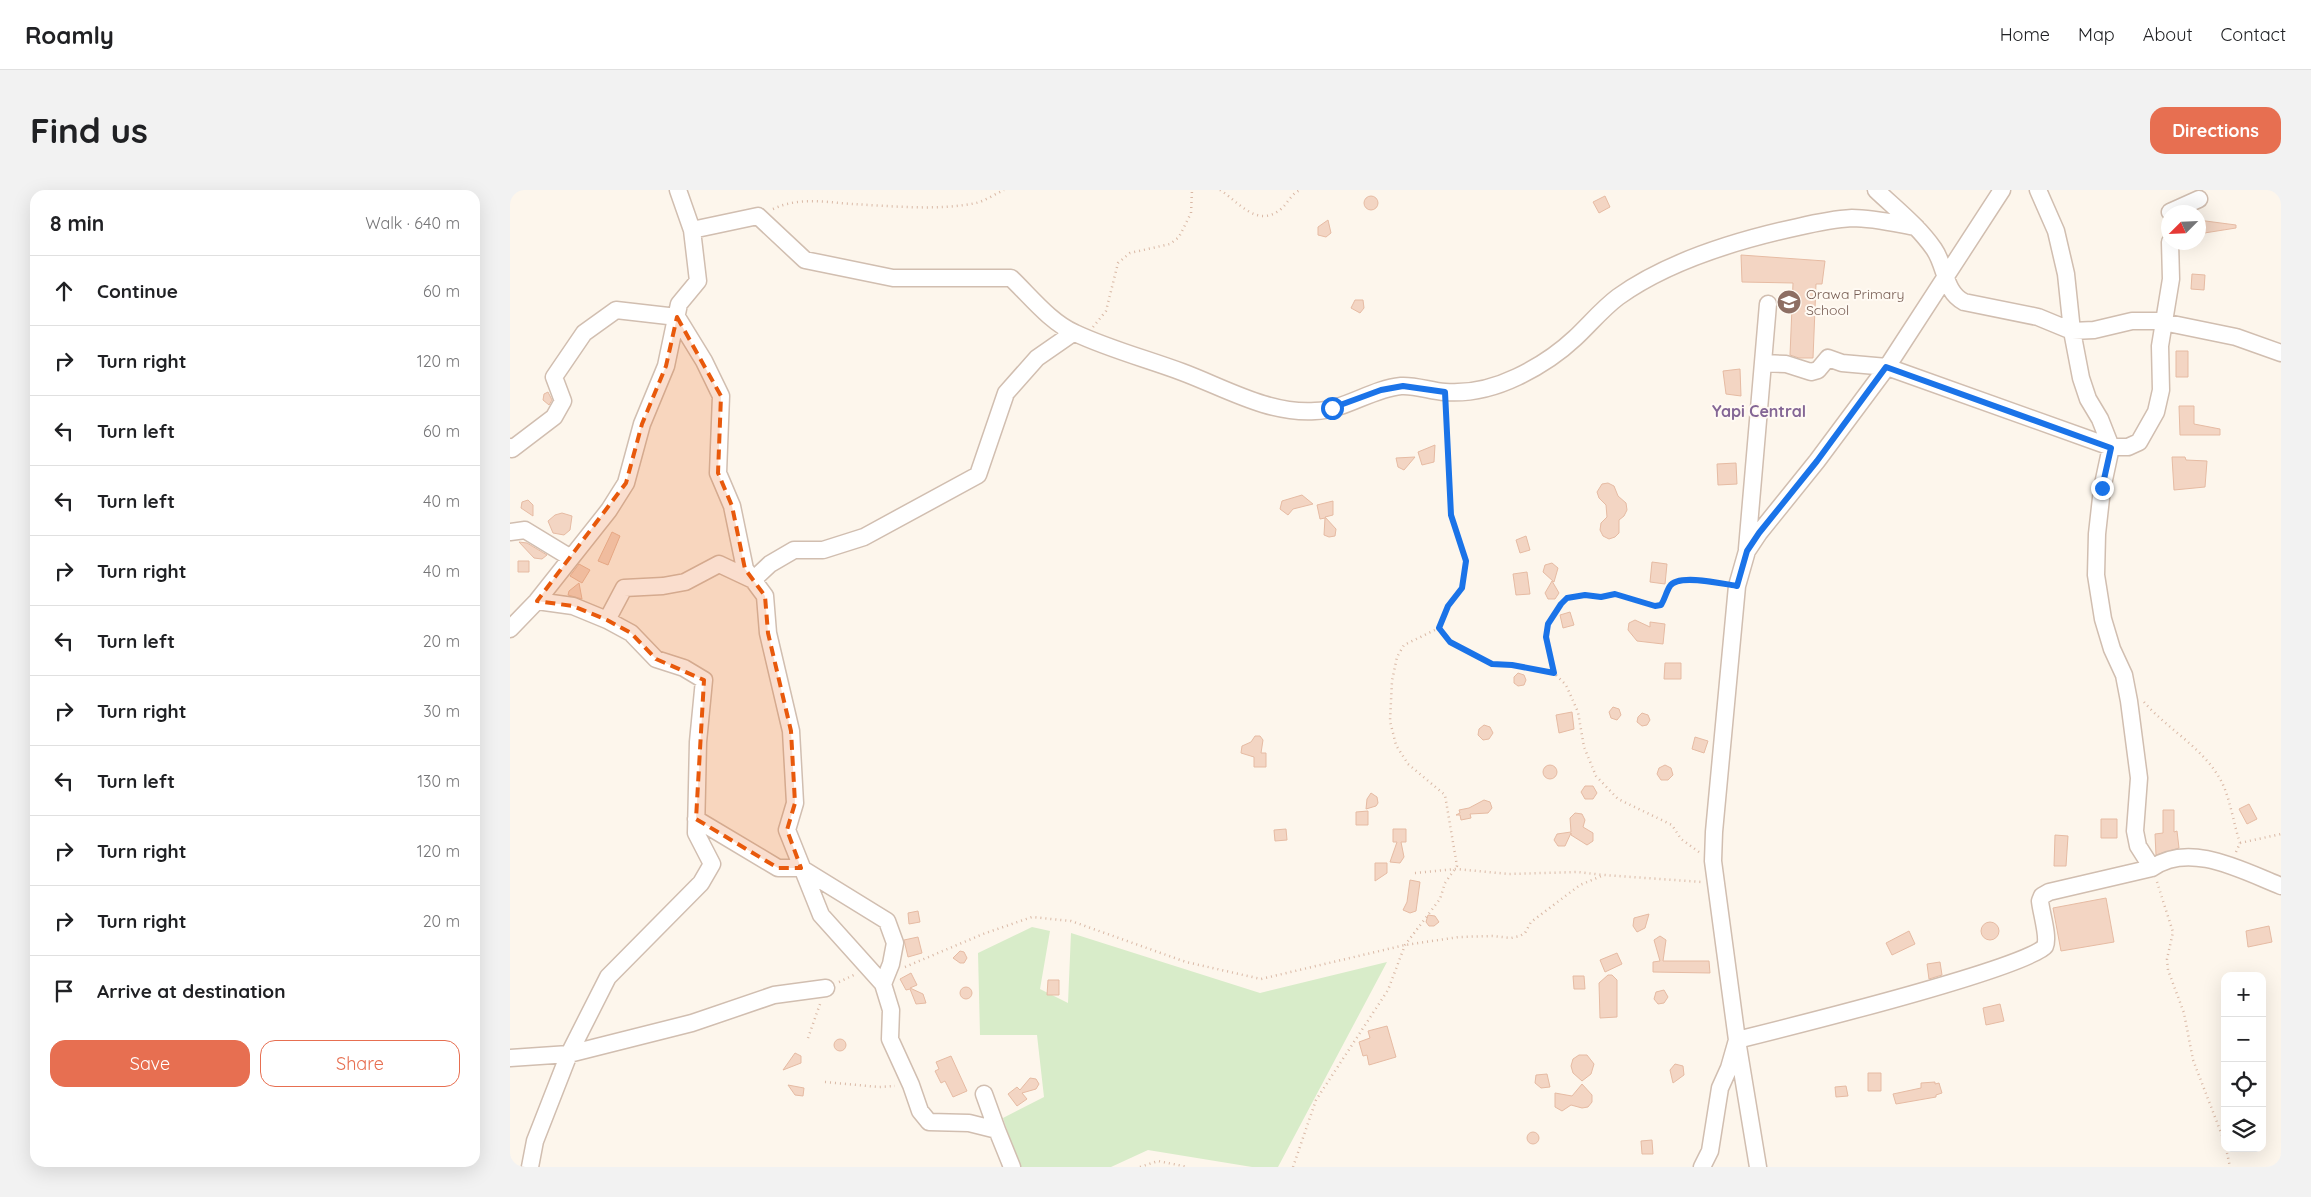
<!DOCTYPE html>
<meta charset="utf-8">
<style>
:root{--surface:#fff;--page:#f2f2f2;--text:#202124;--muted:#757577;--line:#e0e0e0;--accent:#e76f51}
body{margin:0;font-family:Quicksand,sans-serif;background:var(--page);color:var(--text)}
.controls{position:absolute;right:15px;bottom:15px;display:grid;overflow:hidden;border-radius:10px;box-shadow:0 5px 20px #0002}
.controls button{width:45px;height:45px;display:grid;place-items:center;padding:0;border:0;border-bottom:1px solid var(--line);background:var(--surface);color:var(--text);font:25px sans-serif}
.compass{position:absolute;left:1651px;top:15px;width:45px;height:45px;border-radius:50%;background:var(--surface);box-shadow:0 5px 20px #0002;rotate:246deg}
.stop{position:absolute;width:15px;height:15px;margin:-11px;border:4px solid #1a73e8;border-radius:50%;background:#fff}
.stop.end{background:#1a73e8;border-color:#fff;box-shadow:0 1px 5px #0008}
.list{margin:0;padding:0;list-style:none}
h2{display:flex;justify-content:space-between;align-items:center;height:65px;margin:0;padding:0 20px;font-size:21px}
h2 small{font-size:16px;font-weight:400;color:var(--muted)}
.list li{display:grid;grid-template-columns:32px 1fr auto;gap:15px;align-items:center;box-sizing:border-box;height:70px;padding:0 20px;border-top:1px solid var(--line)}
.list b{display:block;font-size:19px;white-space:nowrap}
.list em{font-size:16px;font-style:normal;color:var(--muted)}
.actions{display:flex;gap:10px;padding:15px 20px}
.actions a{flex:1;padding:11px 0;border:1px solid var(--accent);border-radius:15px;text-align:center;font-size:18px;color:var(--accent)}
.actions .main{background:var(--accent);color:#fff}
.icon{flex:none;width:28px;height:28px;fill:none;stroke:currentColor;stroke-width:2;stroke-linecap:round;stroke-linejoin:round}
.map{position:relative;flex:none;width:1771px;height:977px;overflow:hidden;border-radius:15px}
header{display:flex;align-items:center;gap:30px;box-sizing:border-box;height:70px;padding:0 25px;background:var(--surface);border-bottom:1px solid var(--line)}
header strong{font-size:24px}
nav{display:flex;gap:28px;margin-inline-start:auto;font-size:18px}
.intro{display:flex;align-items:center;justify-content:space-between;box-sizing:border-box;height:120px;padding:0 30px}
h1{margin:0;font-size:35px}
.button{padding:12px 22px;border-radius:15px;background:var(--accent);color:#fff;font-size:18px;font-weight:700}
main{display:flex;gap:30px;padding:0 30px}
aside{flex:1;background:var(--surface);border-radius:15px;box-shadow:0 5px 20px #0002}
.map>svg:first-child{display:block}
.green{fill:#d8ecc9}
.building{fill:#f3d5c3;stroke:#e6bba3}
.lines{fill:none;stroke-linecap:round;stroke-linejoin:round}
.minor-casing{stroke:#d1beb0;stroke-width:19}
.path{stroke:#d9b8a5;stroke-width:2.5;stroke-dasharray:1 4;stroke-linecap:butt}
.minor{stroke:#fff;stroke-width:16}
.route{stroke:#1a73e8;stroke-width:6}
.marked{fill:#e8590c;fill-opacity:0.2;stroke:#e8590c;stroke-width:4;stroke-dasharray:10 6;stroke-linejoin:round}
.labels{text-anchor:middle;stroke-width:4;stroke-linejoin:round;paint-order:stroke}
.education-label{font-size:14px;fill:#785e54;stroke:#fffaf3;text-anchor:start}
.quarter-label{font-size:16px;font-weight:bold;fill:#846695;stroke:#fffaf3}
</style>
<header>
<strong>Roamly</strong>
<nav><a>Home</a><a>Map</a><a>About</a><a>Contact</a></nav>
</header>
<div class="intro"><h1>Find us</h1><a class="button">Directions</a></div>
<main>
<aside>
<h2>8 min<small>Walk · 640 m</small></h2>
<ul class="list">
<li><svg class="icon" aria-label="ahead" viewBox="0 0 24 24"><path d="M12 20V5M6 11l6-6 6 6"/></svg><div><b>Continue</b></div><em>60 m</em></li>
<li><svg class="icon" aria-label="right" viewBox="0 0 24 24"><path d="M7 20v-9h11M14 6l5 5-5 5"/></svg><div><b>Turn right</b></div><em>120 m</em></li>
<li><svg class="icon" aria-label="left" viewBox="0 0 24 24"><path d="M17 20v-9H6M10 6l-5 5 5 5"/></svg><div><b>Turn left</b></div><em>60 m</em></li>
<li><svg class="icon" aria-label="left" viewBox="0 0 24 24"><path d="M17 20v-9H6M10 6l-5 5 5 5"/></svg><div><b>Turn left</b></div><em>40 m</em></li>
<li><svg class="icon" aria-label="right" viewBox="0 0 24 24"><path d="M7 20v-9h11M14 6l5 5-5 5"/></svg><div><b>Turn right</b></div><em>40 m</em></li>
<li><svg class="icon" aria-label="left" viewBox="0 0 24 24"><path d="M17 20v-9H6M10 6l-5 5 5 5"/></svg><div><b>Turn left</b></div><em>20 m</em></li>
<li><svg class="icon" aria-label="right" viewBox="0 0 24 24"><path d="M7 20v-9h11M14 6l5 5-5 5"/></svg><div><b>Turn right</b></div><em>30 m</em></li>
<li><svg class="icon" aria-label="left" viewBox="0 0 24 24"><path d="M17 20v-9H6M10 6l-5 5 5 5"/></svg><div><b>Turn left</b></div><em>130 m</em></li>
<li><svg class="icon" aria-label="right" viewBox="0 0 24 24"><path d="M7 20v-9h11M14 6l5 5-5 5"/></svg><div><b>Turn right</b></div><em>120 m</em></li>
<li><svg class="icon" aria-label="right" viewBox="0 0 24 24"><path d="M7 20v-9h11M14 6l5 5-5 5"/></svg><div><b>Turn right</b></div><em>20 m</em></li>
<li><svg class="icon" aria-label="arrive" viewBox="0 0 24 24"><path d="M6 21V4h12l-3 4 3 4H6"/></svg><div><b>Arrive at destination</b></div></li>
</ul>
<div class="actions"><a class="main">Save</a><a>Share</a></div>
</aside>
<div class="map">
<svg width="1771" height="977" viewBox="0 0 1771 977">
<rect width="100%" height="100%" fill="#fdf6ec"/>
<path class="green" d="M522 737 540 741 530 799 558 813 561 743 750 803 877 772 768 977H742L638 960 601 977H509L493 928 534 907 527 845H470L468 763Z"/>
<path class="building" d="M1095 6 1100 17 1089 23 1083 12Z
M854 13a7 7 0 1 1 14 0a7 7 0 1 1-14 0Z
M818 30 821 43 816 47 808 45V37Z
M1688 30 1726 35V38L1688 44Z
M1231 65 1315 71 1312 94H1306L1303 168H1289L1280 165 1283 93 1232 92Z
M1682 84 1695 85 1694 100 1681 99Z
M845 110H853L854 118 850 123 841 118Z
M1666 161H1678V187H1666Z
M1230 179 1231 206 1216 204 1213 181Z
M38 202 42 210 39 215 33 210 34 204Z
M1669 216H1684V234L1710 239V245H1670Z
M925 255 924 272 912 275 908 262Z
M905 267 894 280 888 277 886 268Z
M1662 267H1675L1676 270 1697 271 1695 297 1664 300Z
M1226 273 1227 294 1208 295 1207 274Z
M1098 293 1104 296 1108 306 1116 313 1117 320 1114 326 1109 330V343L1105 347 1099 349 1093 346 1090 340 1091 333 1097 327 1096 315 1089 308 1087 302 1092 294Z
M792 305 803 314 783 319 778 325 770 319 772 311Z
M18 310 23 315V326L11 318 12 312Z
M823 311V325L815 327 826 339 825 346 819 347 814 345 815 328 810 329 807 315Z
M52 323 62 326 60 340 54 345 43 343 38 331 45 325Z
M102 342 110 346 98 375 88 371Z
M1016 346 1020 360 1010 363 1006 350Z
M9 352 17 353 37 365 32 369 24 368Z
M8 371H19V382H8Z
M1142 372 1157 374 1155 394 1140 392Z
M1042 373 1048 378 1044 392 1033 382 1035 375Z
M69 374 80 380 72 393 60 386Z
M1017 382 1020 404 1006 405 1003 384Z
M1042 391 1049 403 1045 409H1038L1035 403Z
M69 393 72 409 58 405 59 401Z
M1060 422 1064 435 1053 438 1050 425Z
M1125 430 1140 437V432L1155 434 1153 454 1127 451 1118 440 1119 433Z
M1155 473H1171V489H1154Z
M1008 483 1014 485 1016 490 1014 495 1008 496 1004 493V487Z
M1103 517 1109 519 1111 525 1107 530 1101 528 1099 522Z
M1062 522 1064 539 1049 543 1046 525Z
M1132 523 1138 525 1140 530 1137 535 1132 536 1127 532 1128 527Z
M974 535 980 537 983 543 979 549 973 550 968 545 969 539Z
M745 546H750L753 550 751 563H756V577H744V567L731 563 732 556 741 552Z
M1185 547 1198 551 1194 563 1182 559Z
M1155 575 1161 578 1163 585 1158 590H1151L1147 584 1149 578Z
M1033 582a7 7 0 1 1 14 0a7 7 0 1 1-14 0Z
M1075 596H1083L1087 603 1083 609H1075L1071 602Z
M861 603 867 607 868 613 866 616 856 619 857 609Z
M974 610 980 612 982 618 978 623 960 624 961 628 951 630 950 625H946L950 623 949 620 959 618Z
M1739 614 1747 629 1737 634 1729 619Z
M1653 620H1664V642L1667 641 1669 658 1646 665 1645 644 1653 643Z
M858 621V635H846V622Z
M1065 623 1072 624 1075 630 1073 637 1083 643V651L1077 655 1061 645V643L1055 656H1048L1044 650 1047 644 1061 642 1060 628Z
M1591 629H1607V648H1591Z
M776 639 777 650 765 651 764 640Z
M883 639H896V652H891L894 667 890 673 880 672 887 652H883Z
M1545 645 1558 646 1556 676H1544Z
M865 673H877V683L865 691Z
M900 690 910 692 906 721 900 723 893 720 897 712Z
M1596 708 1604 752 1551 761 1543 718Z
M408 721 410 732 399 734 398 723Z
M1139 724 1135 738 1127 742 1123 736 1124 728Z
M918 725 925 726 929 732 924 736H919L916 732Z
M1471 741a9 9 0 1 1 18 0a9 9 0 1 1-18 0Z
M1759 736 1762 752 1738 757 1736 741Z
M1399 741 1405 754 1382 765 1376 753Z
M1150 746 1156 750 1153 771H1199L1200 783 1143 782V772L1150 771 1144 750Z
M408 747 412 763 398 767 394 750Z
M450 761 454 762 457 768 454 773H450L443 768Z
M1107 763 1112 774 1095 782 1090 770Z
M1430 772 1432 785 1419 789 1417 774Z
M401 783 407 795 400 798 413 804 416 813 406 814 400 799 396 800 390 789Z
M1098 785H1102L1107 790V827L1090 828 1089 793Z
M1063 786H1074L1075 799H1064Z
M538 790H549V805H537Z
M450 803a6 6 0 1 1 12 0a6 6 0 1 1-12 0Z
M1154 800 1158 807 1154 813 1148 814 1144 809 1146 802Z
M1490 814 1494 831 1476 835 1473 818Z
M877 836 886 867 859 875 857 865 853 866 849 852 860 848 858 841Z
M324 855a6 6 0 1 1 12 0a6 6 0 1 1-12 0Z
M285 863 291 866V873L273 880Z
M1069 865H1077L1084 874 1081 884 1072 891 1063 883 1061 876 1063 869Z
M441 866 457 901 443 907 435 891 431 893 425 881 429 879 426 872Z
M1165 874 1173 876 1174 885 1163 893 1160 880Z
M1358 883H1371V901H1358Z
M1037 884 1040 897 1031 898 1025 893 1026 885Z
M520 888 526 889 529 894 526 899 512 903 517 909 507 916 498 904 507 897 510 900Z
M1425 892V894L1429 893 1432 903 1426 905V907L1386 914 1383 904 1411 898V893Z
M1072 894 1082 905V912L1078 917 1072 918 1061 915 1052 921 1045 917V903L1062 906Z
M278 895 294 898 293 906 285 905Z
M1336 896 1338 906 1326 907 1325 897Z
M1017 948a6 6 0 1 1 12 0a6 6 0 1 1-12 0Z
M1142 950 1143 964H1132L1131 951Z"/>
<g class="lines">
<defs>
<path id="minor" d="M1366 0C1386 19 1408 36 1424 59 1436 76 1434 102 1454 112L1528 127 1562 141 1584 140 1622 131H1648L1726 147 1771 163
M1528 0 1546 41 1556 84 1562 141 1571 188 1578 209 1590 229 1601 257H1618L1629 252 1646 222 1651 200 1650 156 1661 89 1660 52
M1660 22 1689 9
M182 40 248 26 295 70 383 88H501C520 106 540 132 565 143 599 159 637 169 672 182 715 198 758 224 805 221 835 220 861 199 891 196 905 195 921 201 935 202 961 204 984 198 1007 187 1028 177 1048 164 1065 148 1079 135 1092 119 1108 107 1158 71 1228 50 1288 37 1305 33 1324 29 1342 28 1363 28 1384 33 1406 37
M1254 173 1276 174 1301 182 1308 180 1318 168 1332 173 1377 177 1601 257 1592 299 1587 344 1586 385 1593 429 1602 459 1614 485 1619 511 1629 588 1625 641 1628 656 1642 678
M0 257 2 259 44 227 53 211 44 187 74 143 106 120 167 127 194 171 211 206 208 283 222 316 235 379 255 406 258 443 281 541 285 613 277 640 311 725 373 794
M0 342 15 340 61 368
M1237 359 1258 114
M97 430 114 398 153 396 175 392 209 374 243 390 260 374 284 360H313L354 347 468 285 496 203 527 168 563 143
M0 439 27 411 99 320 116 293 132 234 156 176 169 114 188 91 182 40 168 0
M186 629 268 678H291L377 731 385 753 381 774 373 794 381 820 380 849 401 895 410 921 419 932 459 933 487 940 502 977
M0 868 59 864 182 833 264 805 316 798
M474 904 487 940
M20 977 25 951 59 864 98 787 191 693 202 674 186 643 188 552 194 490 174 478 146 469 121 443 97 430 63 416 27 411
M1192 977 1200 961 1210 898 1219 878 1227 850C1267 840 1523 777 1535 756 1539 747 1531 722 1530 711L1532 706 1539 702 1642 678C1680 651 1733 681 1771 696
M1248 977 1227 850 1203 671 1204 642 1227 396 1237 361 1249 343 1307 271 1377 177 1492 0"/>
</defs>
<use href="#minor" class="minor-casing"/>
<path class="path" d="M710 0C728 11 747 39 771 19 778 13 781 4 790 0
M263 19C288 7 315 12 342 14 381 16 428 21 466 13 475 11 485 4 494 0
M583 137 596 121 608 73 620 63 660 54 669 47 681 23 682 0
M936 215 941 325 956 371 952 398 938 416 929 438 940 452 981 474 1002 475 1044 483
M1634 512C1659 541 1698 560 1714 597 1721 614 1724 635 1730 653
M1189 662 1171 649 1162 635 1108 609 1086 586 1074 557 1068 522 1056 495 1044 483 1035 447 1039 434 1051 414 1057 408 1065 406 1091 407 1105 404 1148 415 1153 412 1162 394 1183 389 1213 394
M1726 662 1730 653 1771 644
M905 683 946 679 999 684 1068 682 1093 685
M1647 692 1663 742 1657 769 1658 780 1674 823 1683 870 1715 953
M395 777 473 744 522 727 561 731 676 772 751 789 895 755 949 747 982 746 1001 748 1010 746 1015 743 1021 732 1070 695 1094 685 1192 692
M329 792 346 784
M298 848 310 814
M315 892 369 897 385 896
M1716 958 1720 977
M630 977 648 971 678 977
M783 977 806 910 878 800 895 755 930 709 935 693 947 676 935 605 898 574 886 555 880 531 882 491 887 467 894 455 929 438"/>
<use href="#minor" class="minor"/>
</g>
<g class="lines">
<path class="route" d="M822 218 871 200 893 196 935 202 941 325 956 371 952 398 938 416 929 438 940 452 982 474 1002 475 1044 483 1036 447 1038 434 1051 414 1057 408 1075 405 1091 407 1105 404 1145 416 1151 415C1155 409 1156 402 1160 396 1168 383 1214 394 1227 396L1237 361 1249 343 1307 271 1376 177 1601 258 1592 298"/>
</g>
<path class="marked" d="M167 127 211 206 208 283 222 316 235 379 255 406 258 443 281 541 285 613 277 640 291 678H268L186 629 194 490 146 469 121 443 97 430 63 416 27 411 116 293 132 234 156 176Z"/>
<defs>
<symbol id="school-disc" viewBox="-11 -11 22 22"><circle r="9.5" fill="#8d6e63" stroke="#fffaf3"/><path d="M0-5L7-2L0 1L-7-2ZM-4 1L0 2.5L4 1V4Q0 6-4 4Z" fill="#fff"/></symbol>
</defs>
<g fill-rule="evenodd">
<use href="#school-disc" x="1265" y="98" width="28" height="28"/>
</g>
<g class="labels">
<g class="education-label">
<text x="1296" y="109">Orawa Primary<tspan x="1296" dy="16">School</tspan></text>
</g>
<g class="quarter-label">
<text x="1249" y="227">Yapi Central</text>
</g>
</g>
</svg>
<div class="controls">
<button>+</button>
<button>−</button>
<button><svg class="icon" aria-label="locate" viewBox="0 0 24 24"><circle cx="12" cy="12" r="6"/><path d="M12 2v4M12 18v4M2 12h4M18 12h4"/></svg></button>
<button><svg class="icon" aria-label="layers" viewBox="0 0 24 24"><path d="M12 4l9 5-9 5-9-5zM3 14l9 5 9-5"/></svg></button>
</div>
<svg class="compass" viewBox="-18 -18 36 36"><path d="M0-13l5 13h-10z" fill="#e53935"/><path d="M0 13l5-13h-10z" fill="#757577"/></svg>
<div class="stop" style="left:822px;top:218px"></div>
<div class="stop end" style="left:1592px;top:298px"></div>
</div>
</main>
